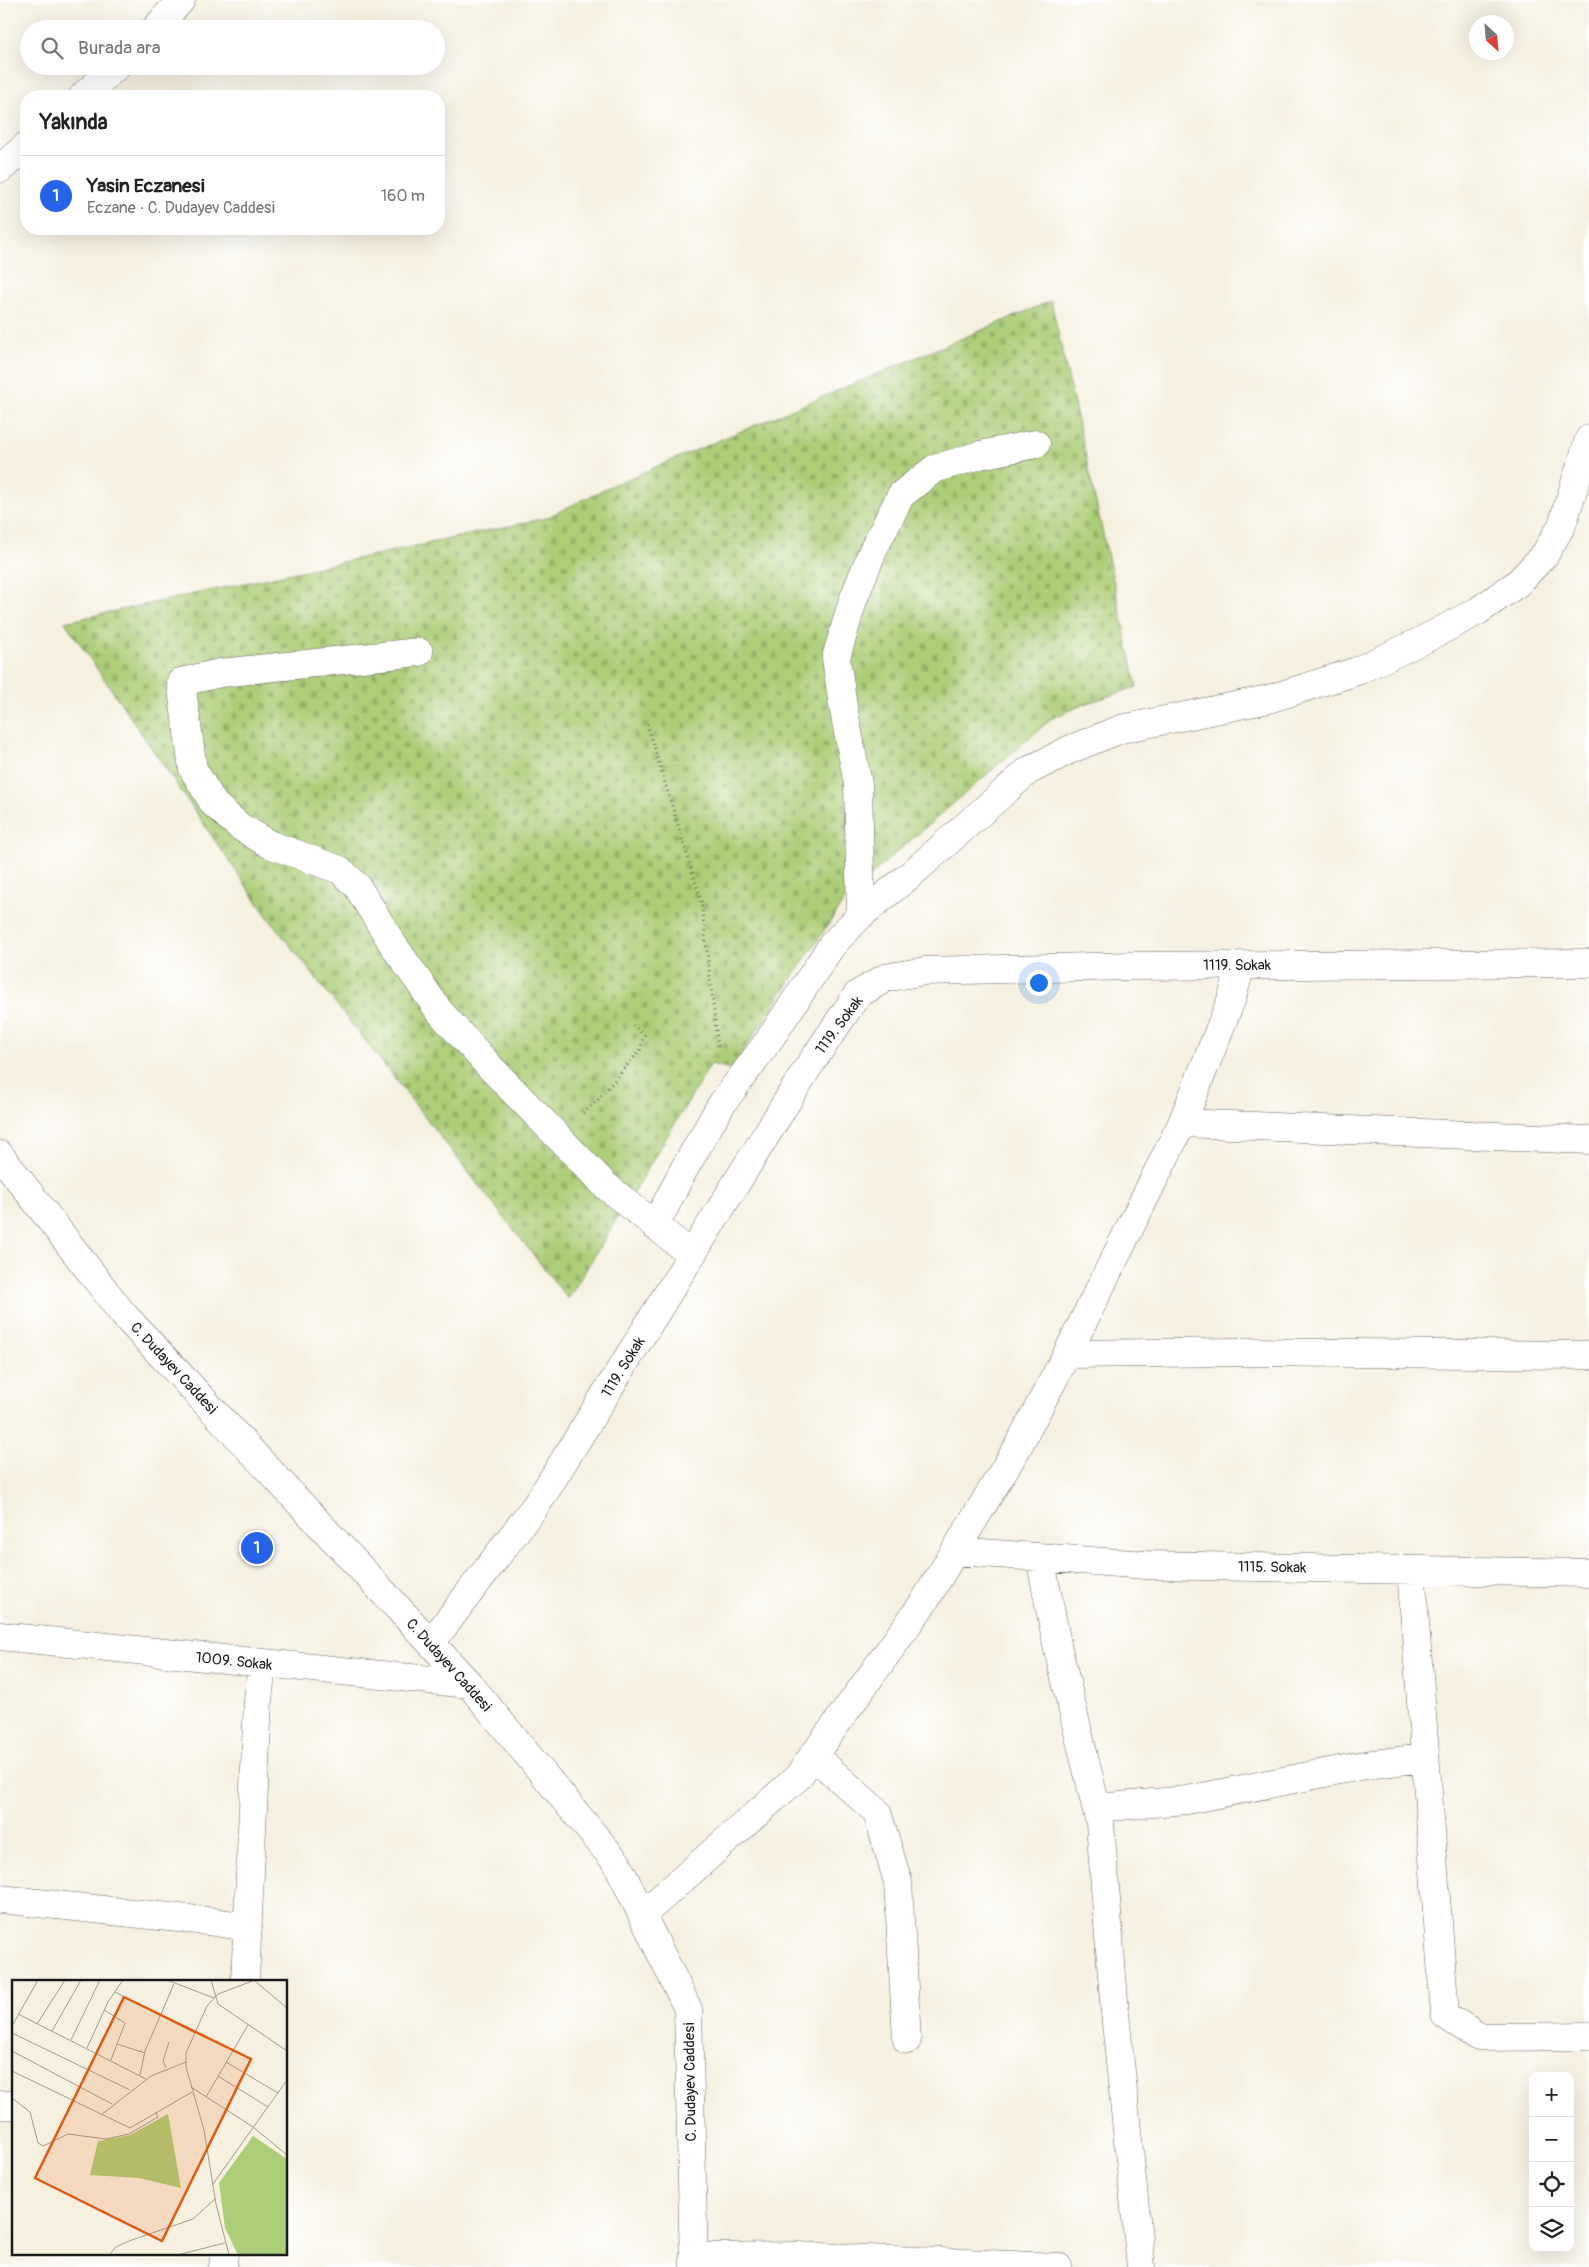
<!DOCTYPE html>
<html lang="tr">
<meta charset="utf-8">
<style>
:root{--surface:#fff;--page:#f2f2f2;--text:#222;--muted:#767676;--line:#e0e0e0;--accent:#2563eb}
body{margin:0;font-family:Pangolin,sans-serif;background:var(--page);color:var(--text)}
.controls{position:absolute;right:15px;bottom:15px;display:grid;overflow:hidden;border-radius:10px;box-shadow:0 5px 20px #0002}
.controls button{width:45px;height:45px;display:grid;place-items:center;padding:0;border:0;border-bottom:1px solid var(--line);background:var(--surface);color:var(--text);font:25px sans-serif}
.compass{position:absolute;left:1469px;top:15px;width:45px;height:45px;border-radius:50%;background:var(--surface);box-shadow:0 5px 20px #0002;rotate:154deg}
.you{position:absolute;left:1038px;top:982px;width:18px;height:18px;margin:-12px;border:4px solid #fff;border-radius:50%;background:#1a73e8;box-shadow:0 0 0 8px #1a73e833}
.badge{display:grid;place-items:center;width:32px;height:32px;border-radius:50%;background:var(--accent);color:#fff;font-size:16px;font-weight:700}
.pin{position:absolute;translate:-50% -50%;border:2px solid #fff;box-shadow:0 1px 5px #0006}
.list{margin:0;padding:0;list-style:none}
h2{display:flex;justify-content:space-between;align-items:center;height:65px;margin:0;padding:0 20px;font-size:21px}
h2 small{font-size:16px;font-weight:400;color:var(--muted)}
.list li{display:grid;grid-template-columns:32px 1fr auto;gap:15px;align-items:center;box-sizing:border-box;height:80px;padding:0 20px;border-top:1px solid var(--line)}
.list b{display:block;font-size:19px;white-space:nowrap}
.list p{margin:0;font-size:16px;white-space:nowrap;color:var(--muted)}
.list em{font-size:16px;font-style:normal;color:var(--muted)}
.icon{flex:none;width:28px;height:28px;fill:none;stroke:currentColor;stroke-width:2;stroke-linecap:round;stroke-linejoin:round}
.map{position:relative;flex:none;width:1589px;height:2267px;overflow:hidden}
.search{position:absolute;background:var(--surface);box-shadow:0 5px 20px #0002;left:20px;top:20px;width:425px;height:55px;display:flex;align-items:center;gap:12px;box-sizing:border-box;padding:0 18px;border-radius:28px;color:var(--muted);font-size:19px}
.panel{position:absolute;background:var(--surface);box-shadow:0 5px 20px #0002;left:20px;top:90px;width:425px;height:145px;border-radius:20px}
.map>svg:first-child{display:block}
.cemetery{fill:url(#cemetery-stones);stroke:#64754a}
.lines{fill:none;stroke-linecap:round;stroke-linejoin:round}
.minor-casing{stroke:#686660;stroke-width:29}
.path{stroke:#686660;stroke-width:3;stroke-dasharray:1 4;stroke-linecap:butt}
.minor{stroke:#fff;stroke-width:28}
.labels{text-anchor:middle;stroke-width:4;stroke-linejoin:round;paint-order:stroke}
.street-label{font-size:15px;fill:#1c1c1c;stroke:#fff}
.inset-road{fill:none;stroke:#9e9b91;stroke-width:1}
.view{fill:#e8590c;fill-opacity:0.15;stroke:#e8590c;stroke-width:2.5}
.inset-edge{fill:none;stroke:#1c1c1c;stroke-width:2.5}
</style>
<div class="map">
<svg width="1589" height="2267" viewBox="0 0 1589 2267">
<defs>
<pattern id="cemetery-stones" width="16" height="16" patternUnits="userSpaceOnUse" patternTransform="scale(1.25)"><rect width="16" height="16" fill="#abce77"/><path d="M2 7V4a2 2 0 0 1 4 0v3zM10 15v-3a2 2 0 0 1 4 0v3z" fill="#93b066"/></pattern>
</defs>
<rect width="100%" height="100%" fill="#fff"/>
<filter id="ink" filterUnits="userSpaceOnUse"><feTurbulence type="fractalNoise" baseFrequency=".02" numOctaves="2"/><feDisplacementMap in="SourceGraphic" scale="10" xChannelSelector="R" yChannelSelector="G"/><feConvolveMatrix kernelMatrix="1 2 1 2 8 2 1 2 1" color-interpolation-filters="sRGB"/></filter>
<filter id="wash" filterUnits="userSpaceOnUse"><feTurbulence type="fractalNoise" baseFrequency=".0096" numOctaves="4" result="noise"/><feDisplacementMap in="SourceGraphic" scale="20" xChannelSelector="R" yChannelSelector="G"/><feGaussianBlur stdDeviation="1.12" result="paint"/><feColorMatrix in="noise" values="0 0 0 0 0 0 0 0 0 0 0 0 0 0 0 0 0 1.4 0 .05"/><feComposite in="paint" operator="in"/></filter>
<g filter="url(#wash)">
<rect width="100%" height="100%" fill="#f5f0df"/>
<path class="cemetery" d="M1051 301 1137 687 1084 704 1051 719 882 865 844 901 731 1069 711 1064 568 1299 267 916 65 622 546 518 613 485Z"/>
</g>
<g filter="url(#ink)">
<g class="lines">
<defs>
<path id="minor" d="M155 29 181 0
M83 96 117 66
M0 169 26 146
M419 652 220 673 181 682 193 769 214 804 239 826 269 844 340 870 357 886 394 946 440 1012 491 1068 606 1186 692 1255
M861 915 858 784 843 706 836 658 853 600 873 550 901 495 934 469 980 455 1036 444
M1182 1123 1589 1140
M0 1155 123 1314 469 1684 617 1863 688 2009 694 2267
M655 1226 683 1171 721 1105 769 1040 832 945 861 915 909 876 1028 771 1071 749 1121 729 1269 699 1357 671 1423 640 1478 611 1518 583 1545 554 1562 525 1589 439
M1067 1354 1238 1352 1589 1355
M955 1551 1146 1565 1589 1573
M1040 1557 1058 1649 1100 1823 1115 2013 1141 2267
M1411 1570 1445 2015 1479 2037 1589 2036
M0 1636 469 1684
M431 1643 539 1501 807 1069 857 995 885 978 925 971 1131 966 1589 963
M813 1755 877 1812 898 1882 907 2040
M1097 1808 1187 1800 1365 1765 1424 1758
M0 1899 207 1921 248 1927
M642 1915 798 1777 924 1602 1016 1450 1067 1354 1182 1123 1232 998 1241 965
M245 1981 258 1701 262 1664
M0 2105H14
M694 2257 797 2256 1058 2267
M223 2267 224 2253"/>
</defs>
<use href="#minor" class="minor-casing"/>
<path class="path" d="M647 724 701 900 718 1047
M583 1113 598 1100 640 1050 644 1035 633 1025"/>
<use href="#minor" class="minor"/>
</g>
</g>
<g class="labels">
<g class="street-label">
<text x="1237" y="970">1119. Sokak</text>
<text transform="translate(839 1025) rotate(-53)" y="5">1119. Sokak</text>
<text transform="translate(623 1367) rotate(-58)" y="5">1119. Sokak</text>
<text transform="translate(174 1368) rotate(47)" y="5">C. Dudayev Caddesi</text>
<text transform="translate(1272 1567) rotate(1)" y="5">1115. Sokak</text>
<text transform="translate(234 1661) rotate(6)" y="5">1009. Sokak</text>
<text transform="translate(449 1665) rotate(48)" y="5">C. Dudayev Caddesi</text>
<text transform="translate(690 2082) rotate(-91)" y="5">C. Dudayev Caddesi</text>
</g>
</g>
<g transform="translate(12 1980)">
<rect width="275" height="275" fill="#f5f0df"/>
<path d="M241 156 275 179V275H226L213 248 207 203Z" fill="#abce77"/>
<path d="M156 134 169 208 127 198 78 195 86 161 118 155Z" fill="#abce77"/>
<path class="inset-road" d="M155 0 202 18M199 0 206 24 275 71M243 1 275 28M103 12 183 53M92 30 113 43 99 80M6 34 134 99M25 44 53 0M0 46 26 0M40 51 69 0M0 53 118 110M59 60 88 0M105 64 133 73M75 68 96 22 111 0M0 71 100 124M214 82 266 113M154 88 151 81 157 62M0 91 118 148 180 112M128 95 133 71 162 4M206 96 256 127M179 107 241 147 275 175M194 117 236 45M0 118 18 132 26 163 31 166 56 154 94 159 117 154 146 137 144 133M89 135 139 96 174 82M201 204 275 100M97 275 104 267 117 261 181 239 203 219M165 275 213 263M217 275 204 224 192 150 174 87V73L195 26 206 14 243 0"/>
<path class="view" d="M112 17 239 79 150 261 23 198Z"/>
<rect width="275" height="275" class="inset-edge"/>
</g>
</svg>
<div class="controls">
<button>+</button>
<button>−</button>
<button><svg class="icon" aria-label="locate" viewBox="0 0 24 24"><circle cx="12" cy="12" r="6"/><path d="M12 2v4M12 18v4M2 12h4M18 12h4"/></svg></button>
<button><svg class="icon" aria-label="layers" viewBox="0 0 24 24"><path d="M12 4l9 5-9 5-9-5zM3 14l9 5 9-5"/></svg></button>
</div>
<svg class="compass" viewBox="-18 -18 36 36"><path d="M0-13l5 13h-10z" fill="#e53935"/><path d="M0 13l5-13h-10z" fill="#767676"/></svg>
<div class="you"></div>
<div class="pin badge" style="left:257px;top:1548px">1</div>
<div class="search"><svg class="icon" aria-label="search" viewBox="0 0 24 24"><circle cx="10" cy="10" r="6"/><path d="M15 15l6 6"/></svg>Burada ara</div>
<section class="panel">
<h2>Yakında<small></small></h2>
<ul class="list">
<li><span class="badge">1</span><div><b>Yasin Eczanesi</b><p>Eczane · C. Dudayev Caddesi</p></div><em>160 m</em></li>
</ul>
</section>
</div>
